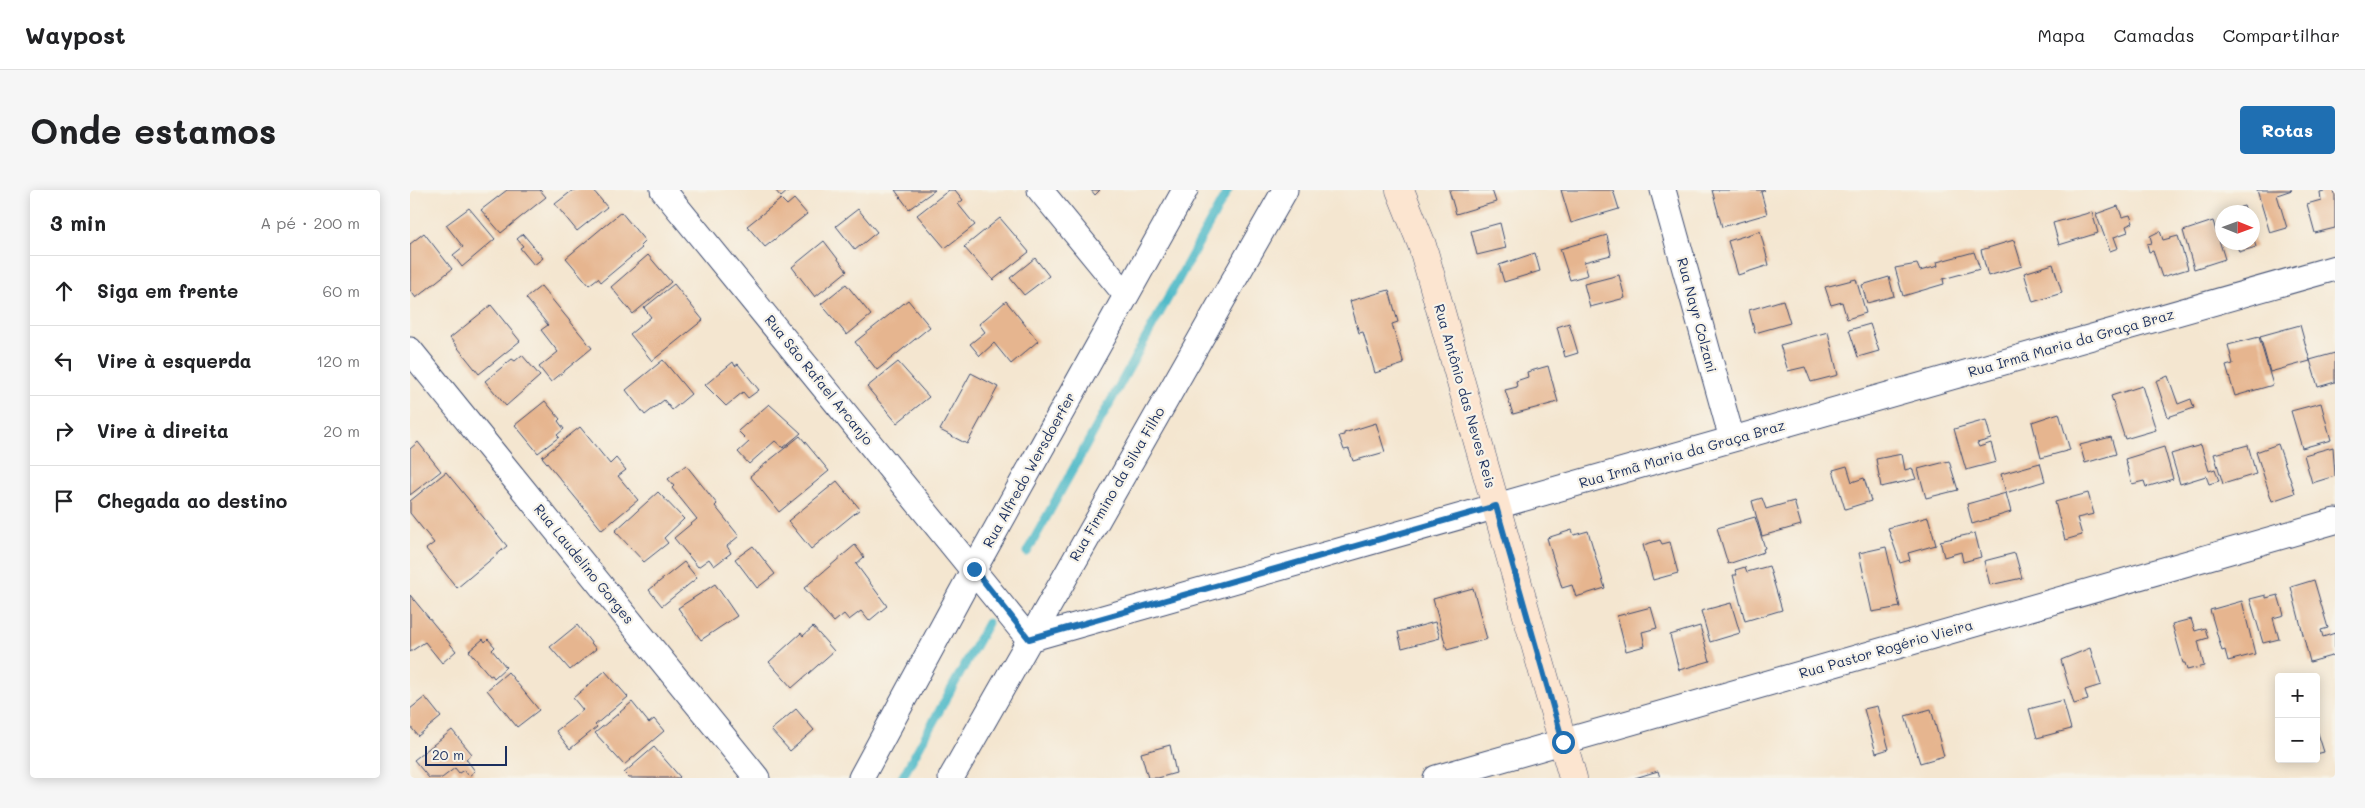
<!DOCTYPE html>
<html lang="pt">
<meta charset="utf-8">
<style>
:root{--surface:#fff;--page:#f6f6f6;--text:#202124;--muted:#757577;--line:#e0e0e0;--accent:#1f6fb2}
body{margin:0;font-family:Mali,sans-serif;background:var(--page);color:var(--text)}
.controls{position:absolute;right:15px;bottom:15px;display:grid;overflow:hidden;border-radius:5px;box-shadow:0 2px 12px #0003}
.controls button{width:45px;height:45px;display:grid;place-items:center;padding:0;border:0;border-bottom:1px solid var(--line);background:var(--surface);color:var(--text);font:25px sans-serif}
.compass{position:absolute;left:1805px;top:15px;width:45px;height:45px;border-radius:50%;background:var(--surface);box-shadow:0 2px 12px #0003;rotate:91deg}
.scale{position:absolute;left:15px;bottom:12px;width:82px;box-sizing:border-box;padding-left:5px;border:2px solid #1b2f5e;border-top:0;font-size:14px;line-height:18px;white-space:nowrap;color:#1b2f5e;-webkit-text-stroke:4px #f7f3e8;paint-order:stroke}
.stop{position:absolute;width:15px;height:15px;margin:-11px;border:4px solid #1f6fb2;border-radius:50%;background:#fff}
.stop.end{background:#1f6fb2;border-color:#fff;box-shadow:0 1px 5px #0008}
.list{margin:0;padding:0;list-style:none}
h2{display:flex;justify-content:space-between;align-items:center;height:65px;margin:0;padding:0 20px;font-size:21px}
h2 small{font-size:16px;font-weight:400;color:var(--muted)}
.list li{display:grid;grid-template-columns:32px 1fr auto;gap:15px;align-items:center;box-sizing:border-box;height:70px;padding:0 20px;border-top:1px solid var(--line)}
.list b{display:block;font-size:19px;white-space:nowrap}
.list em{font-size:16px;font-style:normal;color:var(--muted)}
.icon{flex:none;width:28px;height:28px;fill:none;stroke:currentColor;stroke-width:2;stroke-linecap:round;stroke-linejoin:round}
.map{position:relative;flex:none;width:1925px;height:588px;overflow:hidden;border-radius:5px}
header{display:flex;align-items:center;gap:30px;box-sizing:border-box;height:70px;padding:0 25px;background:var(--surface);border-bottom:1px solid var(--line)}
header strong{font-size:24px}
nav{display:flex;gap:28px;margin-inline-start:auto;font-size:18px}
.intro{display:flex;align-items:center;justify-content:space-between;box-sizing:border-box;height:120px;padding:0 30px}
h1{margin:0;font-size:35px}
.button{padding:12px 22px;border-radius:5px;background:var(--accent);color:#fff;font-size:18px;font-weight:700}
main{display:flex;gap:30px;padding:0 30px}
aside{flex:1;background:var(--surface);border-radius:5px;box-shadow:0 2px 12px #0003}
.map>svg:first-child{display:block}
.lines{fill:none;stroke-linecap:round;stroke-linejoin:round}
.stream{stroke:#4db9c8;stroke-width:9}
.building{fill:#e6b58f}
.street-casing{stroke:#3c4a6f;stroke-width:27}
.secondary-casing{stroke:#3c4a6f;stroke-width:29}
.street{stroke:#fff;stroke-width:25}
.secondary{stroke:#fce5d0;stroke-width:28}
.route{stroke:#1f6fb2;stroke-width:6}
.labels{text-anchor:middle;stroke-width:4.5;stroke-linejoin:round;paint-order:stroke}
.street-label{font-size:14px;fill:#1b2f5e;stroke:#f7f3e8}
</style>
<header>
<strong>Waypost</strong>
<nav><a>Mapa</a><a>Camadas</a><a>Compartilhar</a></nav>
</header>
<div class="intro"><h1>Onde estamos</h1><a class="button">Rotas</a></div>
<main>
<aside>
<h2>3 min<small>A pé · 200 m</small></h2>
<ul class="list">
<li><svg class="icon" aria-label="ahead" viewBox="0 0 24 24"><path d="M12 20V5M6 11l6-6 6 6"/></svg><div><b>Siga em frente</b></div><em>60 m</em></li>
<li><svg class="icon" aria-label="left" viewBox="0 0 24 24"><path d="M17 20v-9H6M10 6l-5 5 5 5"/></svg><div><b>Vire à esquerda</b></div><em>120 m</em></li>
<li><svg class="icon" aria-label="right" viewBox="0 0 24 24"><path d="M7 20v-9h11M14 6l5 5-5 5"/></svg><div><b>Vire à direita</b></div><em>20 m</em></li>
<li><svg class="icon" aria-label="arrive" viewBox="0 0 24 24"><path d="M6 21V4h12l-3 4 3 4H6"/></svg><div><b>Chegada ao destino</b></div></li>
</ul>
</aside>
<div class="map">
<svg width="1925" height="588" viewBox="0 0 1925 588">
<rect width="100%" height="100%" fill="#f7f3e8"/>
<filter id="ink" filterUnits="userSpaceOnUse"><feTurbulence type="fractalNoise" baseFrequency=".02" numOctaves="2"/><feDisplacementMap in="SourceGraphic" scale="10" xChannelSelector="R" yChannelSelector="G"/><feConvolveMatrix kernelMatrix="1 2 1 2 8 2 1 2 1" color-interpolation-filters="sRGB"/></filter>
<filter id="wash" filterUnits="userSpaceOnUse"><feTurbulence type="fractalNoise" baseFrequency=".0096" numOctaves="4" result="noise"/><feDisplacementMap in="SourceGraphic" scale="20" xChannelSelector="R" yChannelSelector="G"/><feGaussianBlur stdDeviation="1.12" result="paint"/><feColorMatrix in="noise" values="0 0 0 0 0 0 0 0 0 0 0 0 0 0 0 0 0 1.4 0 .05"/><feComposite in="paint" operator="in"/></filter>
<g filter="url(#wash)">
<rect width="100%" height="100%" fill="#f4e6d0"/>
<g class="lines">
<path class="stream" d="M617 362 818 0
M492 588 578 433"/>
</g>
<g id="blocks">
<path class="building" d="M97 0H130L136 7 91 43 71 20Z
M163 0H183L197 17 167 41 145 14Z
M365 0H379L371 7Z
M485 0H525L499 19Z
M539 0H545L553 10 548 14 565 35 535 58 507 25Z
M681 0H690L685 5Z
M1039 0H1082L1086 12 1046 24Z
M1151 0H1203L1209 19 1161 33Z
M1302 0H1355L1351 2 1357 24 1312 37Z
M1847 0H1882L1867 5 1877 38 1860 43Z
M1918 0H1924L1925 5V38L1905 43 1897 14 1911 10 1910 2Z
M371 9 377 15 384 9 397 24 355 57 337 36Z
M1708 16 1712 27 1720 25 1723 33 1716 36 1718 42 1704 47 1708 58 1700 61 1686 24Z
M1834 16 1836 22H1817V21Z
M59 18 85 49 52 77 43 65 53 57 36 35Z
M448 19 467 42 445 60 426 36Z
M211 22 235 51 230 56 232 58 191 92 188 88 179 95 156 68Z
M1682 22 1688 43 1649 55 1643 33Z
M590 28 619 62 583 90 554 57Z
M1803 31 1815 69 1784 79 1773 41Z
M1090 33 1096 58 1067 65 1061 41Z
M1350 41 1359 75 1328 85 1318 51Z
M1750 41 1753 50 1768 46 1778 79 1752 87 1743 61 1739 62 1737 54 1742 53 1740 46Z
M14 43 42 79 6 108 0 100V54Z
M113 44 133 68 124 75 110 58 113 56 107 49Z
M1197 45 1201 65 1174 72 1178 85 1160 90 1150 59Z
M1843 47 1846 57 1829 62 1826 52H1842Z
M1604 50 1612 76 1578 86 1571 60Z
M414 51 437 81 405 107 382 77Z
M1564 62 1570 79 1533 89 1534 94 1493 106 1485 78 1507 74 1510 81 1528 76 1527 72Z
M1125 63 1130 81 1094 92 1089 75Z
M238 65 261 92 223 124 201 97Z
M625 68 639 86 614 105 600 88Z
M1643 74 1652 103 1623 112 1614 83Z
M1209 85 1215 108 1180 117 1174 94Z
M1479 87 1484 106 1457 113 1452 95Z
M1446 89 1456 123 1437 129 1432 112 1421 115 1415 97Z
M264 94 293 130 242 171 220 144 241 127 234 118Z
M436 94 461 125 437 145 411 114Z
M131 96 182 158 141 192 129 177 148 162 131 140 138 135 116 108Z
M979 100 988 132 982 134 994 174 965 183 953 142 949 143 940 111Z
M498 110 520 137 467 180 445 152Z
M1373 110 1380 133 1345 143 1339 120Z
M596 111 628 151 601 174 584 153 570 166 560 154 575 142 569 134Z
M81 115 110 151 69 184 40 148Z
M1159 133 1168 163 1155 167 1147 137Z
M1460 134 1469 161 1448 167 1439 140Z
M1890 135 1900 171 1860 182 1850 146Z
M1418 142 1428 185 1401 192 1395 177 1378 181 1370 155Z
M1849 147 1863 195 1825 206 1816 176 1823 174 1818 155Z
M1925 163V192L1908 197 1900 170Z
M112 165 130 186 96 216 75 191 102 169 105 171Z
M253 170 281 204 262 220 254 210 235 225 216 200Z
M323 172 325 176 328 174 349 200 338 208 333 202 316 216 295 195Z
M488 172 519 207 487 233 457 197Z
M1138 176 1148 212 1103 224 1095 200 1107 197 1106 191 1118 187 1117 182Z
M561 183 588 197 557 254 530 240Z
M1758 186 1768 214 1781 209 1784 218 1758 227 1746 191Z
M1732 196 1746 240 1715 249 1701 206Z
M135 211 150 229 148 231 154 239 147 245 149 247 128 263 105 235Z
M1911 213 1921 250 1892 258 1881 221Z
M359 214 391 243 373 258 365 251 339 274 328 262 339 252 328 241Z
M1649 223 1660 260 1631 268 1622 232Z
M1576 230 1581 249 1567 253 1569 257 1581 253 1586 272 1556 280 1544 239Z
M966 233 975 262 943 271 939 259 934 260 929 246 934 245V243Z
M170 237 200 274 206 268 216 280 208 286 228 310 192 340 132 267Z
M390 246 419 281 369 322 340 286Z
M1701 247 1706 264 1675 273 1670 255Z
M8 252 31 281 0 305V259Z
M1868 254 1885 303 1862 311 1846 262Z
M1791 255 1799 281 1805 279 1809 291 1799 294 1796 286 1770 294 1761 264Z
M1838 255 1846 284 1813 294 1804 264Z
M1754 257 1763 289 1736 297 1734 291 1722 294 1715 269Z
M1923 257 1925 286 1902 293 1894 265Z
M1492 264 1495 280 1502 278 1506 289 1471 297 1466 269Z
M1539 271 1548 300 1516 308 1508 279Z
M1630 273 1635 291 1596 303 1601 322 1562 334 1557 314 1596 303 1591 284Z
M276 275 307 314 305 316 329 346 317 356 321 363 304 376 299 369 288 377 264 348 287 329 262 298 264 296 258 289Z
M1437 276 1442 292 1454 288 1461 311 1435 319 1423 280Z
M36 282 97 356 47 398 16 359 24 353 0 323V311Z
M427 291 450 319 401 359 378 331Z
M248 302 274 329 254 348 258 353 234 372 205 341Z
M1678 303 1684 324 1667 328 1672 345 1655 350 1645 312Z
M1352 308 1356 319 1384 311 1391 335 1352 346 1342 311Z
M1345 327 1355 358 1353 359 1354 362 1318 374 1307 338Z
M1518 327 1526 355 1498 363 1500 370 1490 373 1478 338Z
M1162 340 1164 345 1178 341 1195 398 1166 407 1162 395 1152 398 1137 348Z
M1565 343 1571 367 1553 372 1551 362 1534 367 1530 351Z
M1250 350 1252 354 1260 352 1268 383 1243 390 1233 355Z
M445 355 454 367 446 374 477 416 459 431 451 421 439 430 434 424 424 432 394 398Z
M343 356 365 384 347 398 325 369Z
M1476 357 1490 417 1462 422 1449 363Z
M1605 363 1612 388 1580 395 1574 371Z
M274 372 287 388 252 416 239 400Z
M1359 376 1372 420 1335 431 1323 385H1327L1325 380 1335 377 1337 382Z
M1904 390 1918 438 1911 440 1913 447 1925 443V465L1900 472 1881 397Z
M305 394 327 426 291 450 268 418Z
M1063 398 1077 449 1037 460 1023 409Z
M0 405 46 461 32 473 15 452 0 462Z
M1856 405V408L1868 405 1874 425 1863 428 1869 449 1853 453 1840 409Z
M1832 411 1845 464 1818 471 1815 460 1812 461 1800 420Z
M1321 413 1330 443 1300 452 1291 421Z
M1241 417 1247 438 1232 442 1235 456 1216 461 1207 426Z
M1781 429 1785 441 1795 438 1798 448 1788 451 1794 476 1777 480 1775 473H1773L1762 434Z
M1025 432 1030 448 992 458 988 442Z
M167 435 186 459 160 480 140 457Z
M1290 436 1300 471 1269 480 1260 445Z
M403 437 424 461 382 498 359 472 391 443 393 446Z
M73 449 75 452 78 449 85 457 82 460 96 477 84 488 82 485 80 486 59 461Z
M1680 458 1691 495 1675 500 1678 510 1664 514 1651 470Z
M195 481 218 507 185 535 187 537 160 559 146 541 173 520 163 508Z
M98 482 129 520 107 537 77 500Z
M15 507 31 527 8 546 0 536V519Z
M1653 510 1661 539 1627 548 1619 519Z
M222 512 239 533 244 529 254 541 214 575 185 543Z
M1467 516 1479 559 1466 563 1454 519Z
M386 519 404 540 380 561 361 540Z
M1521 519 1534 566 1510 573 1495 526Z
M1906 537 1914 562 1906 564Z
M42 540 62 564 56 569 65 581 59 586 54 580 49 583 45 578 32 588H19L4 570Z
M760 555 766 583 748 588H738L731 563Z
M244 557 270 587 269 588H219L214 583Z
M1248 581 1250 588H1225Z"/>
</g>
</g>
<g filter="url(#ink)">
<use href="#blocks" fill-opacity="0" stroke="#3c4a6f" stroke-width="1"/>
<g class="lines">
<defs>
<path id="street" d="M253 0 619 449 1925 78
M630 0 716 105
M1253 0 1322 249
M0 160 347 588
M451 588 564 379 775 0
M541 588 875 0
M1026 588 1925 331"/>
<path id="secondary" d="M990 0 1012 55 1163 588"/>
</defs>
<use href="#street" class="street-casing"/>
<use href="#secondary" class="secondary-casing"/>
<use href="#street" class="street"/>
<use href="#secondary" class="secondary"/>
</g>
</g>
<g class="lines" filter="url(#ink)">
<path class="route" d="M564 379 619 449 1086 316 1153 552"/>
</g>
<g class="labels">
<g class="street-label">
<text transform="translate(1287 125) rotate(75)" y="5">Rua Nayr Colzani</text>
<text transform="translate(1661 153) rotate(-16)" y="5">Rua Irmã Maria da Graça Braz</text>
<text transform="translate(409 190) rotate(51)" y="5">Rua São Rafael Arcanjo</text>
<text transform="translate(1055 206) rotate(74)" y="5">Rua Antônio das Neves Reis</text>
<text transform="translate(1272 264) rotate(-16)" y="5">Rua Irmã Maria da Graça Braz</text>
<text transform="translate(619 280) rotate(-61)" y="5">Rua Alfredo Wersdoerfer</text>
<text transform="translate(707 294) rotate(-60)" y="5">Rua Firmino da Silva Filho</text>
<text transform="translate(174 374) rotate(51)" y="5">Rua Laudelino Gorges</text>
<text transform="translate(1476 459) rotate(-16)" y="5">Rua Pastor Rogério Vieira</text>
</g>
</g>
</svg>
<div class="controls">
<button>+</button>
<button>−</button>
</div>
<svg class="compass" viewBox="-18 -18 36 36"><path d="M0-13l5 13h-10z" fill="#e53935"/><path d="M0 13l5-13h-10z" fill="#757577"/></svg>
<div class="scale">20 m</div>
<div class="stop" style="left:1153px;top:552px"></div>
<div class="stop end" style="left:564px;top:379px"></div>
</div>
</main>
